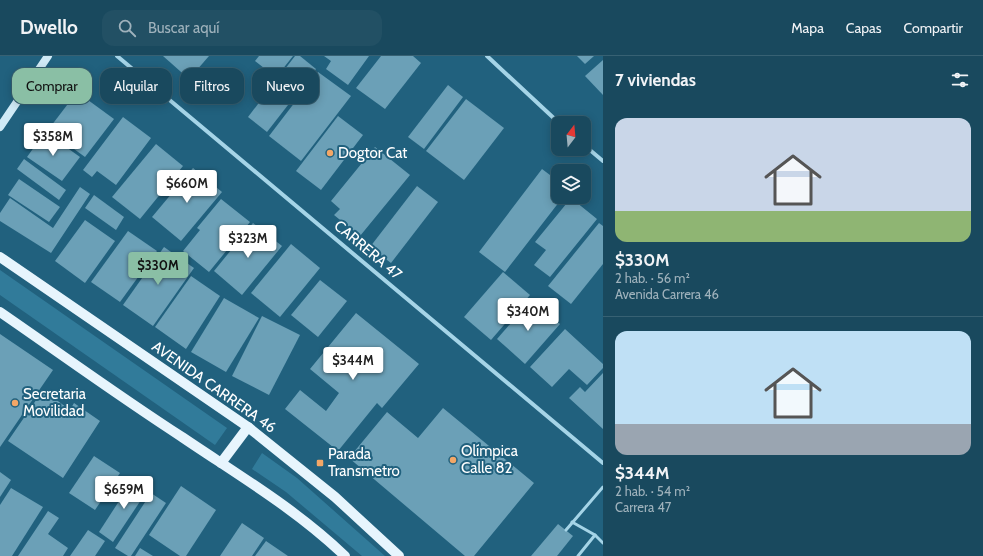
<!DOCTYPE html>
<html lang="es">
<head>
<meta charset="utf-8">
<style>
  body { margin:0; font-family:Cabin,sans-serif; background:#225064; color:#f1f3f6; height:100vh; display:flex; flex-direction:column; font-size:15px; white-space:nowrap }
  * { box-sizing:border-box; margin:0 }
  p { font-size:13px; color:#9fb2bc }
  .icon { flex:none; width:22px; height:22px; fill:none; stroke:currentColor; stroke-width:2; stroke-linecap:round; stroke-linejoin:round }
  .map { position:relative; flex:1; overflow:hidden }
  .panel { display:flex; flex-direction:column; background:#19495e; width:380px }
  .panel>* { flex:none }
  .banner { position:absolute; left:12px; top:12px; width:380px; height:36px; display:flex; gap:8px }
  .needle { width:26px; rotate:16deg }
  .fabs { position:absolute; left:551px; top:60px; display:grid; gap:8px }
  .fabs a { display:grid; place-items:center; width:40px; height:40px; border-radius:8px; background:#19495e; box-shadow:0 2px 10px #0003,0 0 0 1px #376173; font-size:20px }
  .price { position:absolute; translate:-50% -34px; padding:0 9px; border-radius:4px; background:#fff; color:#222; font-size:13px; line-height:26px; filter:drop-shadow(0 1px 2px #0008) }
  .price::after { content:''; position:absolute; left:50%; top:24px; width:12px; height:9px; margin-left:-6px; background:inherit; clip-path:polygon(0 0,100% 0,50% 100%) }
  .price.selected { background:#8abfa5; color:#111 }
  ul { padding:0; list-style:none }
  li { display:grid; align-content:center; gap:8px; height:212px; padding:0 12px }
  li+li { border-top:1px solid #376173 }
  li span { display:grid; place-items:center; height:124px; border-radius:12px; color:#555 }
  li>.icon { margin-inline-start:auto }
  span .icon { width:72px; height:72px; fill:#fffc; stroke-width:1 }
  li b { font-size:17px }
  h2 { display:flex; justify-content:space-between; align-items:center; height:48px; padding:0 12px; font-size:17px }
  .chip { padding:0 14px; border-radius:12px; background:#19495e; box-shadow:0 2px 10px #0003,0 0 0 1px #376173; font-size:14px; line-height:36px }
  .chip.selected { background:#8abfa5; color:#111 }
  header { display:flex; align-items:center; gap:24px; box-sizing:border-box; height:56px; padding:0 20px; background:#19495e; border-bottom:1px solid #376173 }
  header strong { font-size:19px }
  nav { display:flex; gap:22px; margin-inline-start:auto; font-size:14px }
  .search { width:280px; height:36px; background:#225064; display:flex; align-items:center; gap:10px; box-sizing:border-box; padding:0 14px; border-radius:12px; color:#9fb2bc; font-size:15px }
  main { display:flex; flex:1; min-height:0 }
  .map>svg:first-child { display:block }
</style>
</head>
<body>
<header>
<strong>Dwello</strong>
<div class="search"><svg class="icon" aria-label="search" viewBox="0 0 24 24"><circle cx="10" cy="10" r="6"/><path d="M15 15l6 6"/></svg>Buscar aquí</div>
<nav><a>Mapa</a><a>Capas</a><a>Compartir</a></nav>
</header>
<main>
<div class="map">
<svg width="603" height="500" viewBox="0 0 603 500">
  <rect width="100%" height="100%" fill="#21617e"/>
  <g fill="#317b9a">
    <polygon points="0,214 227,372 215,389 0,239"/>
    <polygon points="262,397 297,422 385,500 362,500 286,436 252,413"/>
  </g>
  <g fill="#6ba0b7">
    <polygon points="163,0 209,0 189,23"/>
    <polygon points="259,0 293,0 263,38 251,29 264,12 255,5"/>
    <polygon points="295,0 300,0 316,13 267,76 248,61"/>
    <polygon points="324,0 369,0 348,29 326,13 331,5"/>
    <polygon points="381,0 413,0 421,7 385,53 356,32"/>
    <polygon points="577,0 594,0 585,8"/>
    <polygon points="603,4 603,39 585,20"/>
    <polygon points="318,16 351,40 301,105 269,80"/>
    <polygon points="448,29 463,41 424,93 408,81"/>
    <polygon points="77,36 114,63 85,101 48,74"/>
    <polygon points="466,43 504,72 464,124 426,95"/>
    <polygon points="338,60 363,79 321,134 296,115"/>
    <polygon points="123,61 151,82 116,129 97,115 92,121 83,114"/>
    <polygon points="45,76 80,101 62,125 27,101"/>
    <polygon points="156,88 183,110 140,163 112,141"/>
    <polygon points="375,91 410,119 360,180 334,159 340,153 331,145"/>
    <polygon points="24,103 66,134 59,144 17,113"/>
    <polygon points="193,112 222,136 181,185 152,161"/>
    <polygon points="542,113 558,125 558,141 563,141 505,216 479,196"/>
    <polygon points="19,123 60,151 49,166 8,139"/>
    <polygon points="417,130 438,146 391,207 370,191"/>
    <polygon points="80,131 90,138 51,197 0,165 0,157 10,142 53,172"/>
    <polygon points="94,139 124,161 116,174 85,152"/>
    <polygon points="571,142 597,163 550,221 534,209 546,194 535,186"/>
    <polygon points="221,143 250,166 209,216 183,195 200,174 197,172"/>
    <polygon points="85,164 115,185 85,227 55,205"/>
    <polygon points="253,167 282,190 242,239 214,215"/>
    <polygon points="599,167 603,170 603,208 571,248 548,230"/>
    <polygon points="128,175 157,195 120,246 91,226"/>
    <polygon points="291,188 320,212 280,261 251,237"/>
    <polygon points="164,191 194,212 153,270 123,249"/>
    <polygon points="503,216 530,239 491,284 464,261"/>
    <polygon points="191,220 220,240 186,293 155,271"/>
    <polygon points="320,224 347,245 318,281 291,259"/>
    <polygon points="224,242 259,262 226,316 191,296"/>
    <polygon points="531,244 560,268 525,308 497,283"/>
    <polygon points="356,257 419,308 382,352 377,347 338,395 285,353 300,334 326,355 339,337 310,313"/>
    <polygon points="262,260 300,279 269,339 232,320"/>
    <polygon points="565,273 603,308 603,312 587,329 569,313 552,331 530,311"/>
    <polygon points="0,278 53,314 0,391"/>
    <polygon points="603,317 603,373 569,342 580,331 585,336"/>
    <polygon points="43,334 70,354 74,347 100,365 63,422 8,385"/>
    <polygon points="443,352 534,427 474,500 465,500 349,402 387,356 418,382"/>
    <polygon points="94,400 120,417 95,454 69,437"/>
    <polygon points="0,416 11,424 0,441"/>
    <polygon points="134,422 149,432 113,486 99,476"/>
    <polygon points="181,430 216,454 186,500 180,500 149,479"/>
    <polygon points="11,432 43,451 12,500 0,500 0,449"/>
    <polygon points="151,437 166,447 131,500 128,500 115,492"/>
    <polygon points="48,455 59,462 48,478 68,492 63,500 18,500"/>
    <polygon points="242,467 264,482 252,500 220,500"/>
    <polygon points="558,468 573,480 557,500 531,500"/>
    <polygon points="88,474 105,485 95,500 70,500"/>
    <polygon points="266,485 288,500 255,500"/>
    <polygon points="140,492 153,500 135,500"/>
  </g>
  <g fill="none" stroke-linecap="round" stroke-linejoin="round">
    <g stroke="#a5d4e7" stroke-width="3">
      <polyline points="572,466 595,479 603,487"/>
      <polyline points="566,474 603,431"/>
      <polyline points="578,500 595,479"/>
    </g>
    <g stroke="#a5d4e7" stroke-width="4">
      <polyline points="117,0 603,407"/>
      <polyline points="487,0 559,67"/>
      <polyline points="584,89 603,105"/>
    </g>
    <polyline stroke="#d0eaf6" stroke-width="8" points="0,71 48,0"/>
    <g stroke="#e7f5fd" stroke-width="10">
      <polyline points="0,201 248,371 335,441 399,500"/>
      <path d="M0,256C61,298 120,341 182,381C238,419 296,453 345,500"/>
      <polyline points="221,407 248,371"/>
    </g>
  </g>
  <g fill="#f3a767" stroke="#21617e" stroke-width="1.5">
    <circle cx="330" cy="97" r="4"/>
    <circle cx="15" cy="347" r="4"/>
    <circle cx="453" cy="404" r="4"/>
    <rect x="316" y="403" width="8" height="8" rx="2"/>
  </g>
  <g text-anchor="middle" stroke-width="4" stroke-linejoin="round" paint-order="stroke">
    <g font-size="15" fill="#fff" stroke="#21617e" text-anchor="start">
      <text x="338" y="102">Dogtor Cat</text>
      <text x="23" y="343">Secretaria<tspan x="23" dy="17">Movilidad</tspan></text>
      <text x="461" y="400">Olímpica<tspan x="461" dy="17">Calle 82</tspan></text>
      <text x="328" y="403">Parada<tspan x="328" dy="17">Transmetro</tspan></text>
    </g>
    <g font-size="15" fill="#fff" stroke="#21617e">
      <text transform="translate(368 194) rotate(40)" y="5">CARRERA 47</text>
      <text transform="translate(214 331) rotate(35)" y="5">AVENIDA CARRERA 46</text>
    </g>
  </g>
</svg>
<div class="fabs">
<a><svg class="needle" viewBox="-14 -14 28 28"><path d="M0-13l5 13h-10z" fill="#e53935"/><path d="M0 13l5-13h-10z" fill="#9fb2bc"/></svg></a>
<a><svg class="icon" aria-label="layers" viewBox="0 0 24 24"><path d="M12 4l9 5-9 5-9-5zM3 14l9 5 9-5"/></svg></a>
</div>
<b class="price" style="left:53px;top:101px">$358M</b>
<b class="price" style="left:187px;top:148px">$660M</b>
<b class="price" style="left:248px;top:203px">$323M</b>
<b class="price selected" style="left:158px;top:230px">$330M</b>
<b class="price" style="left:528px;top:276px">$340M</b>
<b class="price" style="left:353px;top:325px">$344M</b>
<b class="price" style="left:124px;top:454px">$659M</b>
<div class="banner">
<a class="chip selected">Comprar</a>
<a class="chip">Alquilar</a>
<a class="chip">Filtros</a>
<a class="chip">Nuevo</a>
</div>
</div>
<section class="panel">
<h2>7 viviendas<svg class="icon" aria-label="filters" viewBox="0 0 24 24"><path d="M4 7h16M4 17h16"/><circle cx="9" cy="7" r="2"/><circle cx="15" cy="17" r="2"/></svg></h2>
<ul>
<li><span style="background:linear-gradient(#c9d6e8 75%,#8fb573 0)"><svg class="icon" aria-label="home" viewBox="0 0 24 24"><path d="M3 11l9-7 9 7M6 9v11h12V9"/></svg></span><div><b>$330M</b><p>2 hab. · 56 m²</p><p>Avenida Carrera 46</p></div></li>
<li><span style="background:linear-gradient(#bfe0f5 75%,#9aa5b1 0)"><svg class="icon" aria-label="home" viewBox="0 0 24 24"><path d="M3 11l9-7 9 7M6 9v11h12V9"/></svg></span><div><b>$344M</b><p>2 hab. · 54 m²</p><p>Carrera 47</p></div></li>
</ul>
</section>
</main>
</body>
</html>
